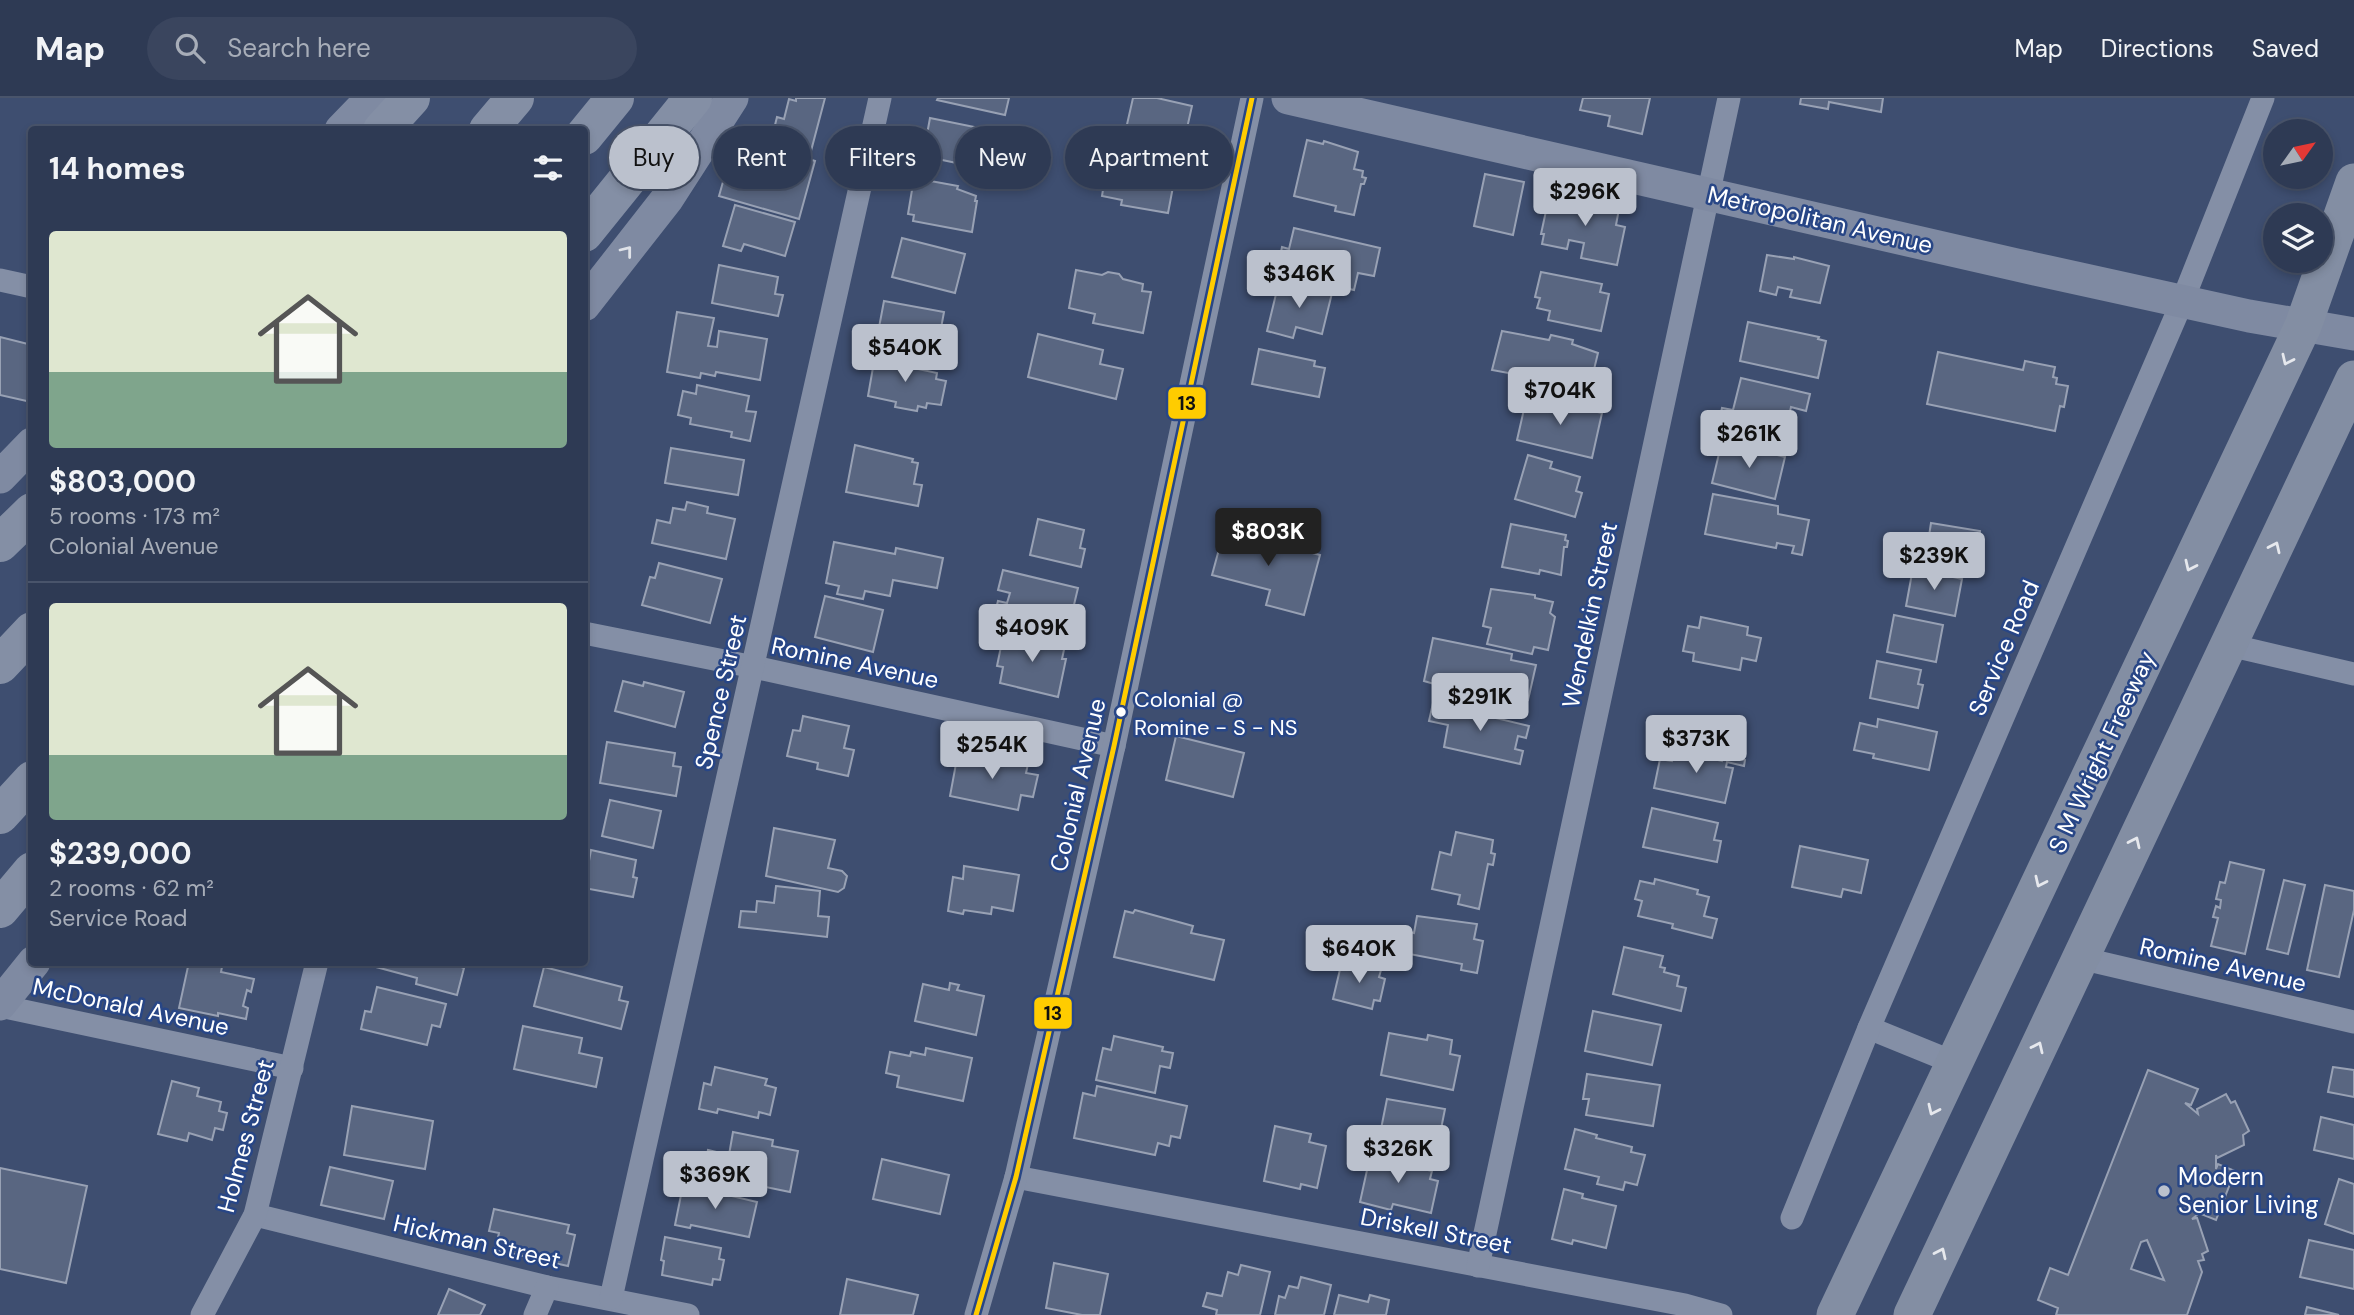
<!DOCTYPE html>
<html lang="en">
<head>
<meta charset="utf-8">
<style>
  body { margin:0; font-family:"DM Sans",sans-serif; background:#3a455e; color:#f1f3f6; height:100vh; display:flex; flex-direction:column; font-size:26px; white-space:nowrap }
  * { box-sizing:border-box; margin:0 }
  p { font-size:23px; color:#a7adb8 }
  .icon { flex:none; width:38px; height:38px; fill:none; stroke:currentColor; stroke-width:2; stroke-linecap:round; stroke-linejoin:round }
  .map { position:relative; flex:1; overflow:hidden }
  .details { position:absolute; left:28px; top:28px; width:560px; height:840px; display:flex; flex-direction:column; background:#2e3a54; border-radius:7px; box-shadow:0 4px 10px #0003,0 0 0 2px #49546b }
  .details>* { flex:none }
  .guide { position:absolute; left:609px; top:28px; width:665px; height:63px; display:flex; gap:14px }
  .needle { width:46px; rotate:57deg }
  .tools { position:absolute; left:2263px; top:21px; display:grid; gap:14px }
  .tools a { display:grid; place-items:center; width:70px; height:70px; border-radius:50%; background:#2e3a54; box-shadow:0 4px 10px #0003,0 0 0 2px #49546b; font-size:35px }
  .price { position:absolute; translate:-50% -60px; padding:0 16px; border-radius:7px; background:#bbc1cd; color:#111; font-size:23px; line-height:46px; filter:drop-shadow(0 2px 4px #0008) }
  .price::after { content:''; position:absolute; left:50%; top:42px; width:21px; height:16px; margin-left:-10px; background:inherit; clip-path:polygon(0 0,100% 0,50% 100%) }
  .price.selected { background:#222; color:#fff }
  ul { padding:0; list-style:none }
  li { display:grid; align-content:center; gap:14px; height:371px; padding:0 21px }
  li+li { border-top:2px solid #49546b }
  li span { display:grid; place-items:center; height:217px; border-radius:7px; color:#555 }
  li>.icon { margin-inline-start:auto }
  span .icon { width:126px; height:126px; fill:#fffc; stroke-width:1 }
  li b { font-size:30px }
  h2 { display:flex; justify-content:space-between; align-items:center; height:84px; padding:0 21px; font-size:30px }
  .chip { padding:0 24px; border-radius:32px; background:#2e3a54; box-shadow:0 4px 10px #0003,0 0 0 2px #49546b; font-size:24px; line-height:63px }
  .chip.selected { background:#bbc1cd; color:#111 }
  header { display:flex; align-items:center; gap:42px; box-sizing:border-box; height:98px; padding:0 35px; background:#2e3a54; border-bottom:2px solid #49546b }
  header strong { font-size:33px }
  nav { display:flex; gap:38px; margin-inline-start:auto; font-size:24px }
  .search { width:490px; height:63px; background:#3a455e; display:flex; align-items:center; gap:18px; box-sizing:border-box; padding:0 24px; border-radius:38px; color:#a7adb8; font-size:26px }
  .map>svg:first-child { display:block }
</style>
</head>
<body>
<header>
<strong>Map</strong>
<div class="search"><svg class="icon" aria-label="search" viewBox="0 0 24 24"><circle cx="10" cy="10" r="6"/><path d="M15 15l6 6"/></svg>Search here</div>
<nav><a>Map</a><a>Directions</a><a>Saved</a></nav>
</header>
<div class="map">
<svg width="2354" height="1217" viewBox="0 0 2354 1217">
  <rect width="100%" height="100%" fill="#3e4e70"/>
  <g fill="#596681" stroke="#98a1b4" stroke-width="2" fill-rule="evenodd">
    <polygon points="796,0 825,0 811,53 771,43 777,19 784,21 789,1 796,3"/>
    <polygon points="938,0 1009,0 1005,17 937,2"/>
    <polygon points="1133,0 1157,0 1192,8 1183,48 1157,42 1154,52 1123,44"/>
    <polygon points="1583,0 1650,0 1642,36 1608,28 1610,18 1580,12"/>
    <polygon points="1801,0 1883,0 1881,14 1829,4 1828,11 1800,6"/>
    <polygon points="930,20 999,34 990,72 923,58"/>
    <polygon points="736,38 815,63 799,121 719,98"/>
    <polygon points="1307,42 1323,46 1324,43 1358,54 1354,71 1363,73 1362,79 1366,80 1364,86 1361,86 1354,117 1335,113 1336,108 1294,98"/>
    <polygon points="1108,60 1157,64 1156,69 1176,73 1168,115 1121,107 1122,102 1102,98"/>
    <polygon points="1485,76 1524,84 1513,137 1474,128"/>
    <polygon points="914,80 958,88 957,91 976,98 975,103 977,103 972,134 913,123 914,117 908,116"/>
    <polygon points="1580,97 1600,101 1599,107 1619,111 1616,127 1625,129 1617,167 1581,160 1584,145 1569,142 1567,151 1542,146 1544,136 1541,136 1546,113 1552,114 1555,99 1578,104"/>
    <polygon points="735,107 795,124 785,158 744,146 741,153 723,148"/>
    <polygon points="1294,130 1380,150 1374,178 1358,175 1354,192 1340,189 1342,183 1297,173 1298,168 1279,163 1282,149 1289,151"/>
    <polygon points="902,140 965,156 955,195 892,179"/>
    <polygon points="1767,157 1794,161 1794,159 1829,168 1820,205 1790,199 1792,192 1778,189 1776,197 1760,193"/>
    <polygon points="719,167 778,179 775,196 783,197 778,218 712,205"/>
    <polygon points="1076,172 1102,177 1108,174 1119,176 1123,181 1143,186 1142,193 1151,194 1143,235 1093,225 1095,216 1069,210"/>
    <polygon points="1541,174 1602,186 1600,194 1609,196 1601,233 1548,222 1550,213 1537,210 1540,200 1535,199"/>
    <polygon points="1283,185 1332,195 1322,236 1296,229 1293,240 1267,233 1277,192 1281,193"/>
    <polygon points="884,203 944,214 937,252 877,240"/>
    <polygon points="677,214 714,220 708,248 717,249 719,233 767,241 760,282 716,274 715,278 701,275 700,280 667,274"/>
    <polygon points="1748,224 1819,239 1818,241 1826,243 1818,280 1740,263"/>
    <polygon points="1502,233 1549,242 1551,237 1573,242 1572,246 1598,255 1590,288 1564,285 1562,290 1540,285 1541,281 1492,272"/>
    <polygon points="1038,236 1103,252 1100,266 1123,271 1116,301 1028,279"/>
    <polygon points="0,239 32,247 31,304 0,297"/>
    <polygon points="1259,251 1315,263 1314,268 1325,270 1319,299 1252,286"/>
    <polygon points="1938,254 2023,272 2025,263 2055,269 2053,279 2057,280 2056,286 2068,288 2064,309 2060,308 2055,333 1927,306"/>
    <polygon points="875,258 919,265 918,271 937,275 936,281 946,283 941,307 927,305 926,310 918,308 917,313 895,309 896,304 868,298"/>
    <polygon points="1741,280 1810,296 1806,313 1791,309 1783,343 1718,328 1722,310 1733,312"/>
    <polygon points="697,287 749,298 746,313 756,314 750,343 731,339 732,334 690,326 691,320 678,317 683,293 696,296"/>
    <polygon points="1527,298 1602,315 1592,360 1517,342"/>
    <polygon points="1722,343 1785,359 1775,401 1712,385"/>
    <polygon points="855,347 913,361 912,364 918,365 914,386 922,387 918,408 846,394"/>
    <polygon points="671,350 744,362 738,397 665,385"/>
    <polygon points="1528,357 1552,364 1550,370 1580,379 1576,393 1582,395 1575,419 1515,401"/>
    <polygon points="1713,396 1778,408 1778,416 1809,422 1802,457 1792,455 1794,448 1777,445 1776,450 1705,436"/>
    <polygon points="687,404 708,409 707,415 735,421 726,461 652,445 657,422 670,425 673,410 685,412"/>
    <polygon points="1038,421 1084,432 1080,450 1085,451 1081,469 1030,457"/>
    <polygon points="1931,425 1980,433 1974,472 1925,464"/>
    <polygon points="1511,426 1566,437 1565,442 1568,443 1567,449 1564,449 1561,477 1540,472 1539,476 1502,469"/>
    <polygon points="1247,427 1265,432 1262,442 1320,457 1304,517 1266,507 1270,492 1212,477 1224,433 1244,438"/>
    <polygon points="834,444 895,456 896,450 943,460 937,490 893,482 890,498 865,493 863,501 837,496 839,488 826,485"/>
    <polygon points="659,465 722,481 710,525 642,507 650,479 655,480"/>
    <polygon points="1913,470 1962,481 1955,518 1906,508"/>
    <polygon points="1003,472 1078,490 1067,536 994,518 998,503 1007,505 1010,495 998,492"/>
    <polygon points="1491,491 1535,497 1535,500 1553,504 1550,515 1555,519 1548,552 1534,549 1532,556 1487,546 1491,530 1483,528"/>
    <polygon points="825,498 883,512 873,554 815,539"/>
    <polygon points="1894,517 1943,527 1936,564 1887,554"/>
    <polygon points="1701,519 1748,529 1747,537 1761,540 1756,563 1742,560 1740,572 1693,563 1694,555 1683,553 1688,528 1699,530"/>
    <polygon points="1004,534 1065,547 1062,561 1066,561 1058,599 1000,585 1003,569 997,568"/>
    <polygon points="1433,540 1512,556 1511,562 1536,567 1528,602 1501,596 1499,605 1424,583"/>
    <polygon points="1877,563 1921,572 1918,586 1923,587 1918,610 1870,600"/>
    <polygon points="623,583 643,588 644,584 684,594 675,629 615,613"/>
    <polygon points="1433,605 1529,628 1526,640 1518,638 1515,651 1523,653 1520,666 1444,649 1448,627 1429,623"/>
    <polygon points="803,618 849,628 844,650 854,652 848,678 817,671 818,665 787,658 793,632 800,633"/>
    <polygon points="1878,621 1937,634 1929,672 1873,660 1874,656 1854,652 1860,625 1877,629"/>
    <polygon points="1176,638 1244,655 1233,699 1166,682"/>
    <polygon points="607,644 675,655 673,668 681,669 676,698 600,685"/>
    <polygon points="1675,649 1697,653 1697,657 1722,663 1723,657 1745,662 1744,668 1727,664 1726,669 1733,670 1725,705 1654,690 1660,661 1672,663"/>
    <polygon points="968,654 1028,666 1026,675 1038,677 1033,699 1021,697 1018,712 950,698 958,655 968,657"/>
    <polygon points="610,702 661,713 653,750 602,738"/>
    <polygon points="1652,710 1718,725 1714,742 1721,743 1717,764 1643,749"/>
    <polygon points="774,730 835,742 828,770 842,773 847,778 844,790 838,794 766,778"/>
    <polygon points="1456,734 1493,742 1491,755 1495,756 1493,767 1488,766 1479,811 1458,806 1460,797 1432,791 1440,754 1451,757"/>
    <polygon points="1800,748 1868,762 1861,795 1843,791 1841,799 1792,789"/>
    <polygon points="591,752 636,762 633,779 637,780 633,799 584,790"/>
    <polygon points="2230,764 2264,772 2245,856 2211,848 2218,820 2213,819 2216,808 2220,810 2221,802 2216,801 2220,784 2225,785"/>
    <polygon points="964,768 1019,777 1013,813 992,809 991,816 964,812 963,816 948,813 953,779 963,781"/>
    <polygon points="1655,781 1698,792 1697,796 1709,799 1704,818 1717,821 1712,840 1672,830 1673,826 1638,818 1642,803 1635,801 1640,783 1654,786"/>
    <polygon points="2284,782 2305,787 2288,856 2267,851"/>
    <polygon points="2325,787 2354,793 2354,812 2339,879 2307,872"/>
    <polygon points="776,788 820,793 818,818 829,819 827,839 739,829 741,813 756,814 757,803 774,805"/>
    <polygon points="1135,812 1193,828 1191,835 1224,842 1214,882 1114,859 1125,813 1133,815"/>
    <polygon points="1417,818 1477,826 1474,841 1483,843 1477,875 1461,872 1462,866 1404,855 1408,834 1414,835"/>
    <polygon points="1624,849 1663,858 1660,869 1665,870 1664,874 1679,878 1677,888 1686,890 1681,913 1613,896"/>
    <polygon points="1342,863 1381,872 1379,879 1385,881 1380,903 1374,902 1372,911 1333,901"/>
    <polygon points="189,864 204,864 222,869 221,874 254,881 251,894 247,892 243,908 248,910 246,921 218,915 218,918 179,910"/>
    <polygon points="378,864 448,864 464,870 457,897 416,886 417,880 376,869"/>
    <polygon points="544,869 622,889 619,902 628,904 621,931 534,908"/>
    <polygon points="950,885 959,887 957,892 984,898 976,937 915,923 923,886 949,892"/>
    <polygon points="377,889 446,906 440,929 432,927 427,947 361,931 365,913 371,914"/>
    <polygon points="1593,913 1661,927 1652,967 1585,953"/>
    <polygon points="523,928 582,940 579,955 602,960 596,989 514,971"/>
    <polygon points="1389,935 1427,942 1428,937 1452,942 1450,956 1460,958 1453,992 1381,977"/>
    <polygon points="1114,938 1163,949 1162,953 1173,955 1170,970 1160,968 1155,995 1096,982 1103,950 1111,952"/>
    <polygon points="926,950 972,960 963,1003 897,989 899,978 886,975 890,954 910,958 911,954 925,957"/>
    <polygon points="715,969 767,981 765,987 776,990 770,1017 759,1014 758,1020 718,1011 717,1015 699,1011 704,985 711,987"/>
    <polygon points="2333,969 2354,972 2354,999 2328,994"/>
    <path d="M2148,972L2198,991L2191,1007L2185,1005L2198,1016L2197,1011L2226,996L2231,1005L2235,1003L2249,1033L2243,1037L2244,1047L2217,1060L2216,1057V1071L2218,1066L2235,1073L2216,1122L2201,1116L2202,1113L2192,1121L2197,1120L2208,1153L2202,1156L2204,1162L2198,1163L2202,1174L2187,1217H2056L2058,1210L2038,1202L2050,1170L2068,1177ZM2147,1142L2164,1182L2131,1171L2141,1144Z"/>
    <polygon points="1587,976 1660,987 1653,1028 1586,1017 1589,1001 1583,1001"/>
    <polygon points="172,983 199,990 197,998 221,1004 219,1013 227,1015 223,1032 215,1030 212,1042 189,1035 187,1043 158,1036"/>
    <polygon points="1097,988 1187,1008 1180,1040 1171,1038 1169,1048 1158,1045 1155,1057 1074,1040 1083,995 1095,998"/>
    <polygon points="1387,1001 1445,1011 1437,1051 1400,1044 1401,1040 1380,1036"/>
    <polygon points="352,1008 433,1023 425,1071 344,1057"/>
    <polygon points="2321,1019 2354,1027 2354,1061 2314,1052"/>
    <polygon points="1275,1028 1311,1036 1309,1044 1326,1048 1317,1090 1301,1086 1300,1091 1264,1083"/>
    <polygon points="1575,1031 1597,1037 1596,1040 1632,1049 1631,1054 1645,1057 1637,1087 1625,1084 1623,1092 1597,1086 1599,1079 1565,1071"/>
    <polygon points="733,1034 773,1042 772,1048 798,1053 790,1094 703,1076 708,1052 729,1057"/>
    <polygon points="1371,1054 1404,1061 1403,1066 1432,1073 1430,1081 1438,1083 1431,1115 1393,1106 1391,1112 1360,1104"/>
    <polygon points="882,1061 949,1077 940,1116 873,1101"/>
    <polygon points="330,1069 393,1083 384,1121 321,1107"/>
    <polygon points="0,1070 87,1088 66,1185 0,1171"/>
    <polygon points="2339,1081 2354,1086 2354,1136 2325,1126"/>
    <polygon points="683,1087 723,1093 723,1096 757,1104 749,1139 691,1127 690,1130 675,1127"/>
    <polygon points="1564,1091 1583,1096 1582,1100 1616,1108 1606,1150 1573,1142 1572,1146 1552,1141"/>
    <polygon points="494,1111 569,1127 567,1135 575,1137 568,1168 495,1152 499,1135 489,1133"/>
    <polygon points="665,1139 721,1150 719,1161 724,1162 720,1182 713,1181 712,1187 662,1177 664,1163 661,1162"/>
    <polygon points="2309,1142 2354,1152 2354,1191 2300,1179"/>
    <polygon points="1054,1165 1108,1176 1100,1217 1082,1217 1046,1210"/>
    <polygon points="1241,1167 1270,1174 1260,1217 1216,1217 1217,1212 1203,1208 1207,1195 1222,1198 1228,1174 1238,1177"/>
    <polygon points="1301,1179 1331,1187 1324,1217 1275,1217 1279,1198 1285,1200 1289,1188 1298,1190"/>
    <polygon points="847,1181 918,1197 913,1217 840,1217"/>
    <polygon points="449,1191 485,1207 480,1217 438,1217"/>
    <polygon points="1339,1197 1368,1204 1370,1197 1389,1202 1386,1217 1334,1217"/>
    <polygon points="2307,1209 2339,1217 2305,1217"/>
  </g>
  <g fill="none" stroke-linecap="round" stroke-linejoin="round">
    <g stroke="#848fa6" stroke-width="23">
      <polyline points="0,182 32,189"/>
      <polyline points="584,535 754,569 1114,648"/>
      <polyline points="2229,547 2354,576"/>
      <polyline points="2080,860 2354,924"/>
      <polyline points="0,908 292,970"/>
      <polyline points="1869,930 1955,965"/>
      <polyline points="1016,1079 1685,1207 1721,1217"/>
      <polyline points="255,1117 547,1189 688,1217"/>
      <polyline points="1792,1120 1869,930 2182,204 2263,0"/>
      <polyline points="1478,1168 1729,0"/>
      <polyline points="611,1200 880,0"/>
      <polyline points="202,1217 255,1117 317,864"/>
      <polyline points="535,1217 547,1189"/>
      <polyline points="976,1217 1016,1079 1114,648 1252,0"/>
    </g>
    <g stroke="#7f8aa2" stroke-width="33">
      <polyline points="1288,0 2017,167 2249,218 2354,236"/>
      <polyline points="341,32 372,0"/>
      <polyline points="584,207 667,101 732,0"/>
      <polyline points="0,379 32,346"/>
      <polyline points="0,906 34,864"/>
    </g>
    <g stroke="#838ea3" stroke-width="37">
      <polyline points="1835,1217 2303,228 2354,84"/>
      <polyline points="1912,1217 2354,281"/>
    </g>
    <g stroke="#848fa5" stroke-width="38">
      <polyline points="382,32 411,0"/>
      <polyline points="488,32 515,0"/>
      <polyline points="584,38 615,0"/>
      <polyline points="584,135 693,0"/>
      <polyline points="0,445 32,414"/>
      <polyline points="0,567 32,533"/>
      <polyline points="0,717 32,682"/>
      <polyline points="0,811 32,773"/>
    </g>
    <defs>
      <polyline id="bus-1" points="976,1217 1016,1079 1114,648 1252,0"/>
    </defs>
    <use href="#bus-1" stroke="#284686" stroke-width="10"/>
    <use href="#bus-1" stroke="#fc0" stroke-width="5"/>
  </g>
  <defs><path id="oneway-chevron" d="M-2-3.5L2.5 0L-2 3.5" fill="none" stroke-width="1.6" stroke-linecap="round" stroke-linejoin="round" transform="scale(1.75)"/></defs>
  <use stroke="#dfe2e8" href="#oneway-chevron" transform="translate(627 153) rotate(-52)"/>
  <g stroke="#e6e8ed">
    <use href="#oneway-chevron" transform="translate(2287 262) rotate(115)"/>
    <use href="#oneway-chevron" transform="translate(2275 449) rotate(-65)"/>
    <use href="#oneway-chevron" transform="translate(2190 468) rotate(115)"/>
    <use href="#oneway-chevron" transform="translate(2135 744) rotate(-65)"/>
    <use href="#oneway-chevron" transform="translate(2040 784) rotate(115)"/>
    <use href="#oneway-chevron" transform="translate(2038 949) rotate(-65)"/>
    <use href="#oneway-chevron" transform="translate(1933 1012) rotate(115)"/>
    <use href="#oneway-chevron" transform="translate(1941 1155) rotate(-65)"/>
  </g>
  <circle fill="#fff" stroke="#284686" stroke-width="2.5" cx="1121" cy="614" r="6"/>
  <circle fill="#bbc1cd" stroke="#284686" stroke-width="2.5" cx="2164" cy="1093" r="7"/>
  <g text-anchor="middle" stroke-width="5" stroke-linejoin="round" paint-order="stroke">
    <g font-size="22" fill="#fff" stroke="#284686" text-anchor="start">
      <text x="1134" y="609">Colonial @<tspan x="1134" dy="28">Romine - S - NS</tspan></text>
    </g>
    <g font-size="24" fill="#fff" stroke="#284686">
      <text transform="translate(1820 122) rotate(13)" y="8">Metropolitan Avenue</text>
      <text transform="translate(1590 517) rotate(-78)" y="8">Wendelkin Street</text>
      <text transform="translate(2004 550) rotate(-67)" y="8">Service Road</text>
      <text transform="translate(855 565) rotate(12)" y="8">Romine Avenue</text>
      <text transform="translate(721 594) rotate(-77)" y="8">Spence Street</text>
      <text transform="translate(2102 654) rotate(-65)" y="8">S M Wright Freeway</text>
      <text transform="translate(1078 687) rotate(-77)" y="8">Colonial Avenue</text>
      <text transform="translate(2223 867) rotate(13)" y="8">Romine Avenue</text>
      <text transform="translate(131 909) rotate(12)" y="8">McDonald Avenue</text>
      <text transform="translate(246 1038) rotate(-75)" y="8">Holmes Street</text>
      <text transform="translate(1436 1133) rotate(11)" y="8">Driskell Street</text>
      <text transform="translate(477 1144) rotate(13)" y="8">Hickman Street</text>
    </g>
    <g font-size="24" fill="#fff" stroke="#284686" text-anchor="start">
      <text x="2178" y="1087">Modern<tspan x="2178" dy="28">Senior Living</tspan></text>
    </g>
  </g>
  <g stroke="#284686" stroke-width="2.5">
    <rect x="1167" y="288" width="40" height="34" rx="7" fill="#fc0"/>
    <rect x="1033" y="898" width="40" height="34" rx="7" fill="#fc0"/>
  </g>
  <g font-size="19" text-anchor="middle" font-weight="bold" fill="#111">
    <text x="1187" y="312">13</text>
    <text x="1053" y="922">13</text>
  </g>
</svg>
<div class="tools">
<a><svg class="needle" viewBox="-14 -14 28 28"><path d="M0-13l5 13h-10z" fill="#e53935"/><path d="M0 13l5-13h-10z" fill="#a7adb8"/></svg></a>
<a><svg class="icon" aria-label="layers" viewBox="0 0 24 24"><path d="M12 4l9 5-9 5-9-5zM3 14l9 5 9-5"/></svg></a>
</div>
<b class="price" style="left:1585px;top:130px">$296K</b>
<b class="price" style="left:1299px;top:212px">$346K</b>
<b class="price" style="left:905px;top:286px">$540K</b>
<b class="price" style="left:1560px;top:329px">$704K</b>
<b class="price" style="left:1749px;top:372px">$261K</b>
<b class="price selected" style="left:1268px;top:470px">$803K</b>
<b class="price" style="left:1934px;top:494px">$239K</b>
<b class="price" style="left:1032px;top:566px">$409K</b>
<b class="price" style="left:1480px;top:635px">$291K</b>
<b class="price" style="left:1696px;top:677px">$373K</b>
<b class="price" style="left:992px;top:683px">$254K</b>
<b class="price" style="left:1359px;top:887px">$640K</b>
<b class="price" style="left:1398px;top:1087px">$326K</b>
<b class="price" style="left:715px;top:1113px">$369K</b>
<div class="guide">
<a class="chip selected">Buy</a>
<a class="chip">Rent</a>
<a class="chip">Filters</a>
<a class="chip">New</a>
<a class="chip">Apartment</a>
</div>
<section class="details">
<h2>14 homes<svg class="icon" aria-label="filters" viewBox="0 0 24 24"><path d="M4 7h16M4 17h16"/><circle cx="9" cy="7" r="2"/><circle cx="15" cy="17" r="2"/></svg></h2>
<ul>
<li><span style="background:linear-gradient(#dfe7d0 65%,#7fa58c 0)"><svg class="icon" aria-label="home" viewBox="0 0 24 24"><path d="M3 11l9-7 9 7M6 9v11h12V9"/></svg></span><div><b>$803,000</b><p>5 rooms · 173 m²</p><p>Colonial Avenue</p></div></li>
<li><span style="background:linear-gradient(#dfe7d0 70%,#7fa58c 0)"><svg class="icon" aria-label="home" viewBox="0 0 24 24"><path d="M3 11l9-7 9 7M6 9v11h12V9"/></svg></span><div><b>$239,000</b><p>2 rooms · 62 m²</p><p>Service Road</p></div></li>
</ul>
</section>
</div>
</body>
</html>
